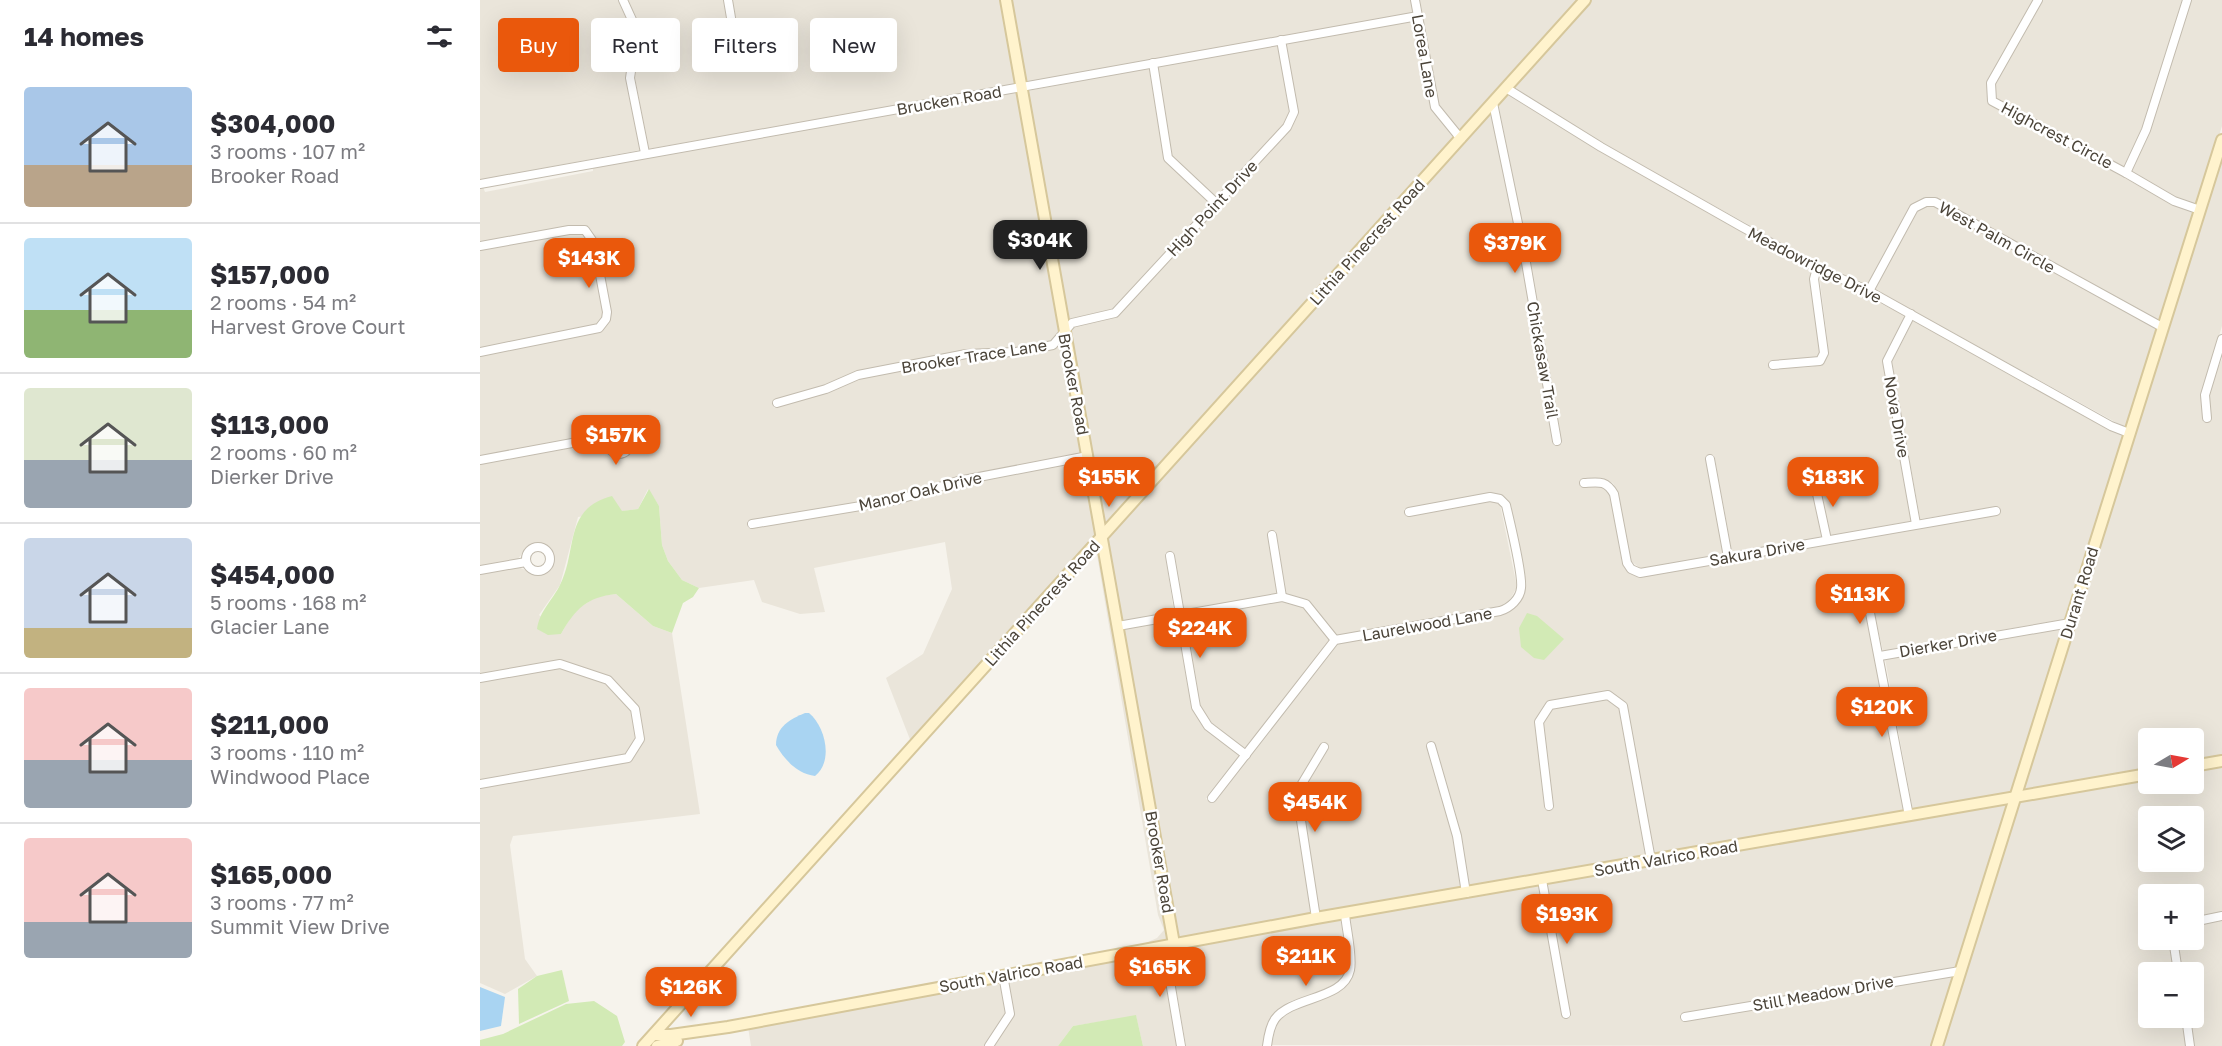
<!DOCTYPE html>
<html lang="en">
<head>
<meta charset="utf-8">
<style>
  body { margin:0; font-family:"Golos Text",sans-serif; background:#f7f7f7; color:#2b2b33; height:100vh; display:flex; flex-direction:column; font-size:22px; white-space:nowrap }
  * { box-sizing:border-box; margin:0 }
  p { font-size:20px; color:#7c7c81 }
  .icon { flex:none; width:33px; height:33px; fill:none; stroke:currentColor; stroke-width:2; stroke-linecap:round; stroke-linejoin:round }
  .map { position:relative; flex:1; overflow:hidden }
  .side { display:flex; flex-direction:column; background:#fff; width:480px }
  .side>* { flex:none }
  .banner { position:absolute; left:18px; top:18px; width:570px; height:54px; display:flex; gap:12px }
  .needle { width:39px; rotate:80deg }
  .tools { position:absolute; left:1658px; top:728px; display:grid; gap:12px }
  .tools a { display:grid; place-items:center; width:66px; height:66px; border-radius:6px; background:#fff; box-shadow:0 6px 24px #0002; font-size:30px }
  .price { position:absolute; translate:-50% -51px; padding:0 14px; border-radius:12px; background:#ea580c; color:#fff; font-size:20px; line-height:39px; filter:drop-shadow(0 2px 3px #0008) }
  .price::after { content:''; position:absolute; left:50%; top:36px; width:18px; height:14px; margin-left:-9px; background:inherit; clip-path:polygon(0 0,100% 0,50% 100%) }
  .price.on { background:#222; color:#fff }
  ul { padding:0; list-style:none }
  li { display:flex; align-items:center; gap:18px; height:150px; padding:0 24px }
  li+li { border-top:2px solid #e1e1e2 }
  li span { display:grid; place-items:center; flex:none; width:168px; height:120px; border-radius:6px; color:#555 }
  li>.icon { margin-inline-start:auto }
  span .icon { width:72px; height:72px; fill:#fffc; stroke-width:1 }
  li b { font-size:26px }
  h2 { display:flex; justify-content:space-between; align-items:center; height:72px; padding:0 24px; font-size:26px }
  .tag { padding:0 21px; border-radius:6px; background:#fff; box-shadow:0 6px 24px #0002; font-size:21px; line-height:54px }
  .tag.on { background:#ea580c; color:#fff }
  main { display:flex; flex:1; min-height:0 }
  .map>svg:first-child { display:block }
</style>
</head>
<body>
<main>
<section class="side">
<h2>14 homes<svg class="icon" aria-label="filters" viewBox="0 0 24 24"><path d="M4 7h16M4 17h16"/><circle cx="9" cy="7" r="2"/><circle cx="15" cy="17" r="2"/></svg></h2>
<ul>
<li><span style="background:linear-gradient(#a9c7e8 65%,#b9a48a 0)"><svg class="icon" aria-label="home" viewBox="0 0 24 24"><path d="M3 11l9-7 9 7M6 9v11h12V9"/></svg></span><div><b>$304,000</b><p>3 rooms · 107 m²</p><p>Brooker Road</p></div></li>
<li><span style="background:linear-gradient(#bfe0f5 60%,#8fb573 0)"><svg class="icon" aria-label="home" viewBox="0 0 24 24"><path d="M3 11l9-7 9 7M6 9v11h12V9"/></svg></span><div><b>$157,000</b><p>2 rooms · 54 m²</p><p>Harvest Grove Court</p></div></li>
<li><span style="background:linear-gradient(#dfe7d0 60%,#9aa5b1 0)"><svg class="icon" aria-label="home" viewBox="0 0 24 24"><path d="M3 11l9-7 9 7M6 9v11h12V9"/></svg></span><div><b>$113,000</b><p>2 rooms · 60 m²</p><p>Dierker Drive</p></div></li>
<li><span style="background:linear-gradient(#c9d6e8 75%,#c2b280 0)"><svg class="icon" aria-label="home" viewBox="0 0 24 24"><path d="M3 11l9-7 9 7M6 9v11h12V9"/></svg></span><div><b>$454,000</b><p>5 rooms · 168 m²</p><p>Glacier Lane</p></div></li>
<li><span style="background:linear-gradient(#f6c9c9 60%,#9aa5b1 0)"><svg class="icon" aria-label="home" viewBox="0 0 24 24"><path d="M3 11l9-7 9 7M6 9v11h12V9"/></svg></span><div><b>$211,000</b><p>3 rooms · 110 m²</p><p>Windwood Place</p></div></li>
<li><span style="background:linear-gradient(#f6c9c9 70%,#9aa5b1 0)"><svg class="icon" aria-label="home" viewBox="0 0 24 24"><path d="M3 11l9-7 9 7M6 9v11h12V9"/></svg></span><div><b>$165,000</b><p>3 rooms · 77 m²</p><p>Summit View Drive</p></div></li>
</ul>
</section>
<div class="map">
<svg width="1742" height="1046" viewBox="0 0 1742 1046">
  <rect width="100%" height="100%" fill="#f6f3ec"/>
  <g fill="#eae5da" fill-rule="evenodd">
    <polygon points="0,0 138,0 149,23 152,38 146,79 160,150 0,180"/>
    <polygon points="147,0 244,0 256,69 264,67 252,0 522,0 537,85 168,149 155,78 161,37 157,20"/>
    <polygon points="531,0 931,0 934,13 545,83"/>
    <polygon points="940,0 1100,0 981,133 959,106"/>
    <polygon points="1111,0 1553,0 1507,81 1508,101 1691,204 1715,212 1680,322 1461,200 1451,198 1439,200 1431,207 1387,286 1339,264 1123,144 1032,88"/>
    <polygon points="1562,0 1702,0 1662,129 1644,167 1516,98 1515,84"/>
    <polygon points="1711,0 1742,0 1742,126 1717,205 1696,198 1651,171 1670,131"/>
    <polygon points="935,20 951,108 975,139 625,528 590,333 595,326 635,316 811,128 818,111 806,43"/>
    <polygon points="798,45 809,112 804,125 735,197 692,156 677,66"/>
    <polygon points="669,68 684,158 730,203 632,309 591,319 587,323 547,91"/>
    <polygon points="538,92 581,332 571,342 536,349 485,351 292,401 294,408 347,393 380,378 486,358 537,356 574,349 582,342 603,453 477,477 416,497 267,521 268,528 417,504 479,485 604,460 618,536 431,742 406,678 443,654 472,589 465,542 334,568 345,612 320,614 282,602 274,580 219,588 202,580 188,561 182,545 179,506 168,489 158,509 98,517 80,585 59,615 81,634 94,611 118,596 136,594 173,626 192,633 220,814 33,836 30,845 45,959 57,976 25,994 0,983 0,788 148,761 164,739 158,706 129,677 80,660 0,674 0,574 38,567 57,575 69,570 73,560 67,547 57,544 46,549 37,560 0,567 0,464 118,443 127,453 140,457 151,452 154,443 148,431 140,428 118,435 0,456 0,187 3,187 5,192 113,171 113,167"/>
    <polygon points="1027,94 1118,150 1332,269 1330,280 1340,352 1337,358 1331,359 1289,361 1289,369 1332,367 1344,362 1348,353 1347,338 1339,273 1426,316 1403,362 1431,521 1350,536 1337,476 1330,478 1342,537 1252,553 1234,455 1226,456 1243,554 1161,569 1151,561 1138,493 1133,483 1122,478 1100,480 1100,487 1121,485 1130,495 1142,563 1148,572 1158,576 1520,514 1519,507 1440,519 1412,362 1433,320 1644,435 1586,619 1403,651 1394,613 1387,598 1369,585 1359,584 1357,591 1364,592 1380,602 1386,615 1424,813 1174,856 1147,705 1128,691 1069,701 1055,721 1065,810 1073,809 1063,723 1073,708 1127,699 1139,708 1166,857 989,888 981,835 953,741 946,744 973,837 981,890 698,940 642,629 696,620 712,709 726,729 760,756 726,799 732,803 857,644 1028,613 1037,605 1045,587 1031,505 1027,499 1016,494 924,509 926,516 1010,501 1020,504 1037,587 1027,605 857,636 830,602 806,594 796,531 788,533 798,594 703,611 693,552 685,553 694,612 641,622 626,538 1011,111 1041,258 1074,445 1082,444 1049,257 1018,103"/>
    <polygon points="1742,153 1742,326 1721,395 1723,422 1731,421 1729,395 1732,380 1742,359 1742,758 1713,763 1713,738 1668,738 1668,771 1540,793"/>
    <polygon points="1446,206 1456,207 1677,329 1646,428 1394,289 1438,210"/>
    <polygon points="619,546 690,942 328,1008 404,991 659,946 677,938 684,930 678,915 616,549"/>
    <polygon points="802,601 823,607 850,641 765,749 732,723 720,705 704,618"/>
    <polygon points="1584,627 1531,794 1433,811 1405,659"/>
    <polygon points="80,667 125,684 151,711 156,739 145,754 0,780 0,682"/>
    <path d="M1742,765V912L1713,918V894H1668V939H1688L1694,972H1668V1017H1701L1706,1046H1461L1538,801L1668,778V783H1713V770ZM1668,816H1713V861H1668Z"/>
    <polygon points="1529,802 1477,967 1200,1014 1202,1021 1475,975 1452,1046 791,1045 798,1022 813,1008 847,998 865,985 874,972 869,917 1059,884 1083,1018 1091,1017 1067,883"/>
    <polygon points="861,918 866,969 859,981 843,991 808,1002 790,1019 783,1046 706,1046 689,949"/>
    <polygon points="1742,920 1742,1046 1715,1046 1710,1017 1713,1017 1713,972 1702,972 1697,939 1713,939 1713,926"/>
    <polygon points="681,951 697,1046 663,1046 656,1016 593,1026 578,1046 514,1046 534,1014 528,978"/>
    <polygon points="520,980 526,1014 505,1046 271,1046 268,1027"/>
  </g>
  <g fill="#d2eab5">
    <path d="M169,489L179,506L182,545L188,561L202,580L219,588L213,597L203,603L192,633L173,626L136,594C107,597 95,609 81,634L68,635L57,629C60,610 72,601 80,585C98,549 83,509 132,496L142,511L158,509Z"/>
    <polygon points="1047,613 1057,616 1084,639 1064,660 1054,658 1041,647 1039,628"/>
    <polygon points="82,970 89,1001 39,1024 38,989 57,976"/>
    <polygon points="114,1001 137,1016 145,1042 142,1046 0,1046 0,1040 23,1034 86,1004"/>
    <polygon points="656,1015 663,1046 578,1046 593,1026"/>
  </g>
  <g fill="#a9d4f2">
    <path d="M325,713H329C345,726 354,761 335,776C317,774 304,759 296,745C296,727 310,719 325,713Z"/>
    <polygon points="0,987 25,997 21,1026 0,1031"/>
  </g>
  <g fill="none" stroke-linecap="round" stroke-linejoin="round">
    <defs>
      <g id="street">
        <polyline points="143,0 153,22 156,38 150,78 165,153"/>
        <polyline points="248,0 259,65"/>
        <polyline points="935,0 955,107 981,139"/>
        <polyline points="1558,0 1511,83 1512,101 1646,173 1666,130 1707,0"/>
        <polyline points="673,63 688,158 736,203"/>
        <polyline points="1026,88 1121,147 1262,227 1337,268 1389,291 1631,426 1649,433"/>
        <polyline points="1013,103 1045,257 1077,441"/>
        <polyline points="1646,173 1694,201 1720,210"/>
        <polyline points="0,184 938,16"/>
        <polyline points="0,246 89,230 105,230 114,243 127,312 126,319 119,328 0,352"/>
        <polyline points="1389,291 1434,208 1446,202 1455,202 1682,327"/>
        <polyline points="1431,314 1407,361 1436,524"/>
        <polyline points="1293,365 1340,361 1344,353 1334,279 1337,268"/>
        <polyline points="297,403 346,389 378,375 486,354 536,352 573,345 592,323 635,313 807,127 814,112 801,40"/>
        <polyline points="1727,418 1725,395 1742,339"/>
        <circle cx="139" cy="443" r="11"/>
        <polyline points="1230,459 1248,557"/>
        <polyline points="0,460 119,438 129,439"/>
        <polyline points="1334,480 1347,540"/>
        <path d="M1104,483C1119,482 1126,480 1134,494L1147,563L1151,569L1160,573L1516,511"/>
        <polyline points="272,524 417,500 478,481 608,456"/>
        <polyline points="792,535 802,597"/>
        <circle cx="58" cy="559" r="12"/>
        <polyline points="690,556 716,707 728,726 766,755"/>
        <polyline points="0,570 46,562"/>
        <polyline points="1362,588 1383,600 1390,613 1429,816"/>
        <polyline points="638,626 802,597 826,604 855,640"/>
        <polyline points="1400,656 1590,623"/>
        <polyline points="0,678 80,664 128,680 155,709 160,739 148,758 0,784"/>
        <polyline points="951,746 977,836 986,893"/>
        <path d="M732,798L855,640L1020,611C1030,608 1040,599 1041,588C1043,574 1030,523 1026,505L1020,499L1010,497L929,512"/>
        <polyline points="1069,806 1059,722 1070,705 1128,695 1143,706 1171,860"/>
        <polyline points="1062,880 1086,1014"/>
        <polyline points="836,918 818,801 820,787 844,747"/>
        <polyline points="1713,922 1742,916"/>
        <polyline points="1693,939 1698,972"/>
        <polyline points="684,946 701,1046"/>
        <polyline points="1205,1017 1480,971"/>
        <polyline points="1706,1017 1710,1046"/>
        <polyline points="509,1046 530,1014 523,975"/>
        <path d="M787,1046C788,1038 790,1026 795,1019C812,996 864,1000 870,970C873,956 866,928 865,914"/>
      </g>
      <g id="secondary">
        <polyline points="526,0 694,944"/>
        <polyline points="1713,766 1742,761"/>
        <polyline points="174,1035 191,1035 248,1027 836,918 1668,774"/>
        <polyline points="163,1046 1105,0"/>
        <polyline points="177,1046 197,1041"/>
        <polyline points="1457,1046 1742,140"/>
      </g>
    </defs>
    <use href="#street" stroke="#c2bbae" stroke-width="10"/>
    <use href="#secondary" stroke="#d6c79b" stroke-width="14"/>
    <use href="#street" stroke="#fff" stroke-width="8"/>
    <use href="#secondary" stroke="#fff3cd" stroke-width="10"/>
  </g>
  <g text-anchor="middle" stroke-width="5" stroke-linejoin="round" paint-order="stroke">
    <g font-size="16" fill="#4b4439" stroke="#fff">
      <text transform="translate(945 56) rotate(80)" y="6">Lorea Lane</text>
      <text transform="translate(469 100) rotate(-10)" y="6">Brucken Road</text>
      <text transform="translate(1577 135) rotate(28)" y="6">Highcrest Circle</text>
      <text transform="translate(732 208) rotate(-47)" y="6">High Point Drive</text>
      <text transform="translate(1517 237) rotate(29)" y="6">West Palm Circle</text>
      <text transform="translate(887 242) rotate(-48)" y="6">Lithia Pinecrest Road</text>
      <text transform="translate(1335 265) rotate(27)" y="6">Meadowridge Drive</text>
      <text transform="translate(494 356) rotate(-9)" y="6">Brooker Trace Lane</text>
      <text transform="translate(1063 360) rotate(80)" y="6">Chickasaw Trail</text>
      <text transform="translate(594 384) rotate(79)" y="6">Brooker Road</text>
      <text transform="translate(1417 417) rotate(80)" y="6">Nova Drive</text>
      <text transform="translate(440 491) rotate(-13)" y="6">Manor Oak Drive</text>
      <text transform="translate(1277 552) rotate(-10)" y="6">Sakura Drive</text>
      <text transform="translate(1599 593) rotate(-73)" y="6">Durant Road</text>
      <text transform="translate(562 603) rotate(-48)" y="6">Lithia Pinecrest Road</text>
      <text transform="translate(947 624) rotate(-10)" y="6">Laurelwood Lane</text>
      <text transform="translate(1468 643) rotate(-10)" y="6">Dierker Drive</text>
      <text transform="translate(1186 858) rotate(-10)" y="6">South Valrico Road</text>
      <text transform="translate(680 862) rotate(80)" y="6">Brooker Road</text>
      <text transform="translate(531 974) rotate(-10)" y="6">South Valrico Road</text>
      <text transform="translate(1343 993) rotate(-10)" y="6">Still Meadow Drive</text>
    </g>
  </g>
</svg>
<div class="tools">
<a><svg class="needle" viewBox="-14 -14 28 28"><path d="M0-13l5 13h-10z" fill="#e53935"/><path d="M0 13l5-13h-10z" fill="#7c7c81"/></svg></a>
<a><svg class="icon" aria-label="layers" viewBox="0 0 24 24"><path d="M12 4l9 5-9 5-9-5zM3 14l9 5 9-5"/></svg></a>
<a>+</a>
<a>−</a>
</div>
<b class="price on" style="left:560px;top:271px">$304K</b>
<b class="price" style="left:1035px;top:274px">$379K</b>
<b class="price" style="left:109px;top:289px">$143K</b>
<b class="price" style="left:136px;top:466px">$157K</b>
<b class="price" style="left:629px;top:508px">$155K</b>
<b class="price" style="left:1353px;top:508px">$183K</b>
<b class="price" style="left:1380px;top:625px">$113K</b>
<b class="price" style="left:720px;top:659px">$224K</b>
<b class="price" style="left:1402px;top:738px">$120K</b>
<b class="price" style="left:835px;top:833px">$454K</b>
<b class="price" style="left:1087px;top:945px">$193K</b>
<b class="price" style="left:826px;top:987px">$211K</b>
<b class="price" style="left:680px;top:998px">$165K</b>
<b class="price" style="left:211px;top:1018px">$126K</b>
<div class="banner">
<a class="tag on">Buy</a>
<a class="tag">Rent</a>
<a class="tag">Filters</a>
<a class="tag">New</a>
</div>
</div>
</main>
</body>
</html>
